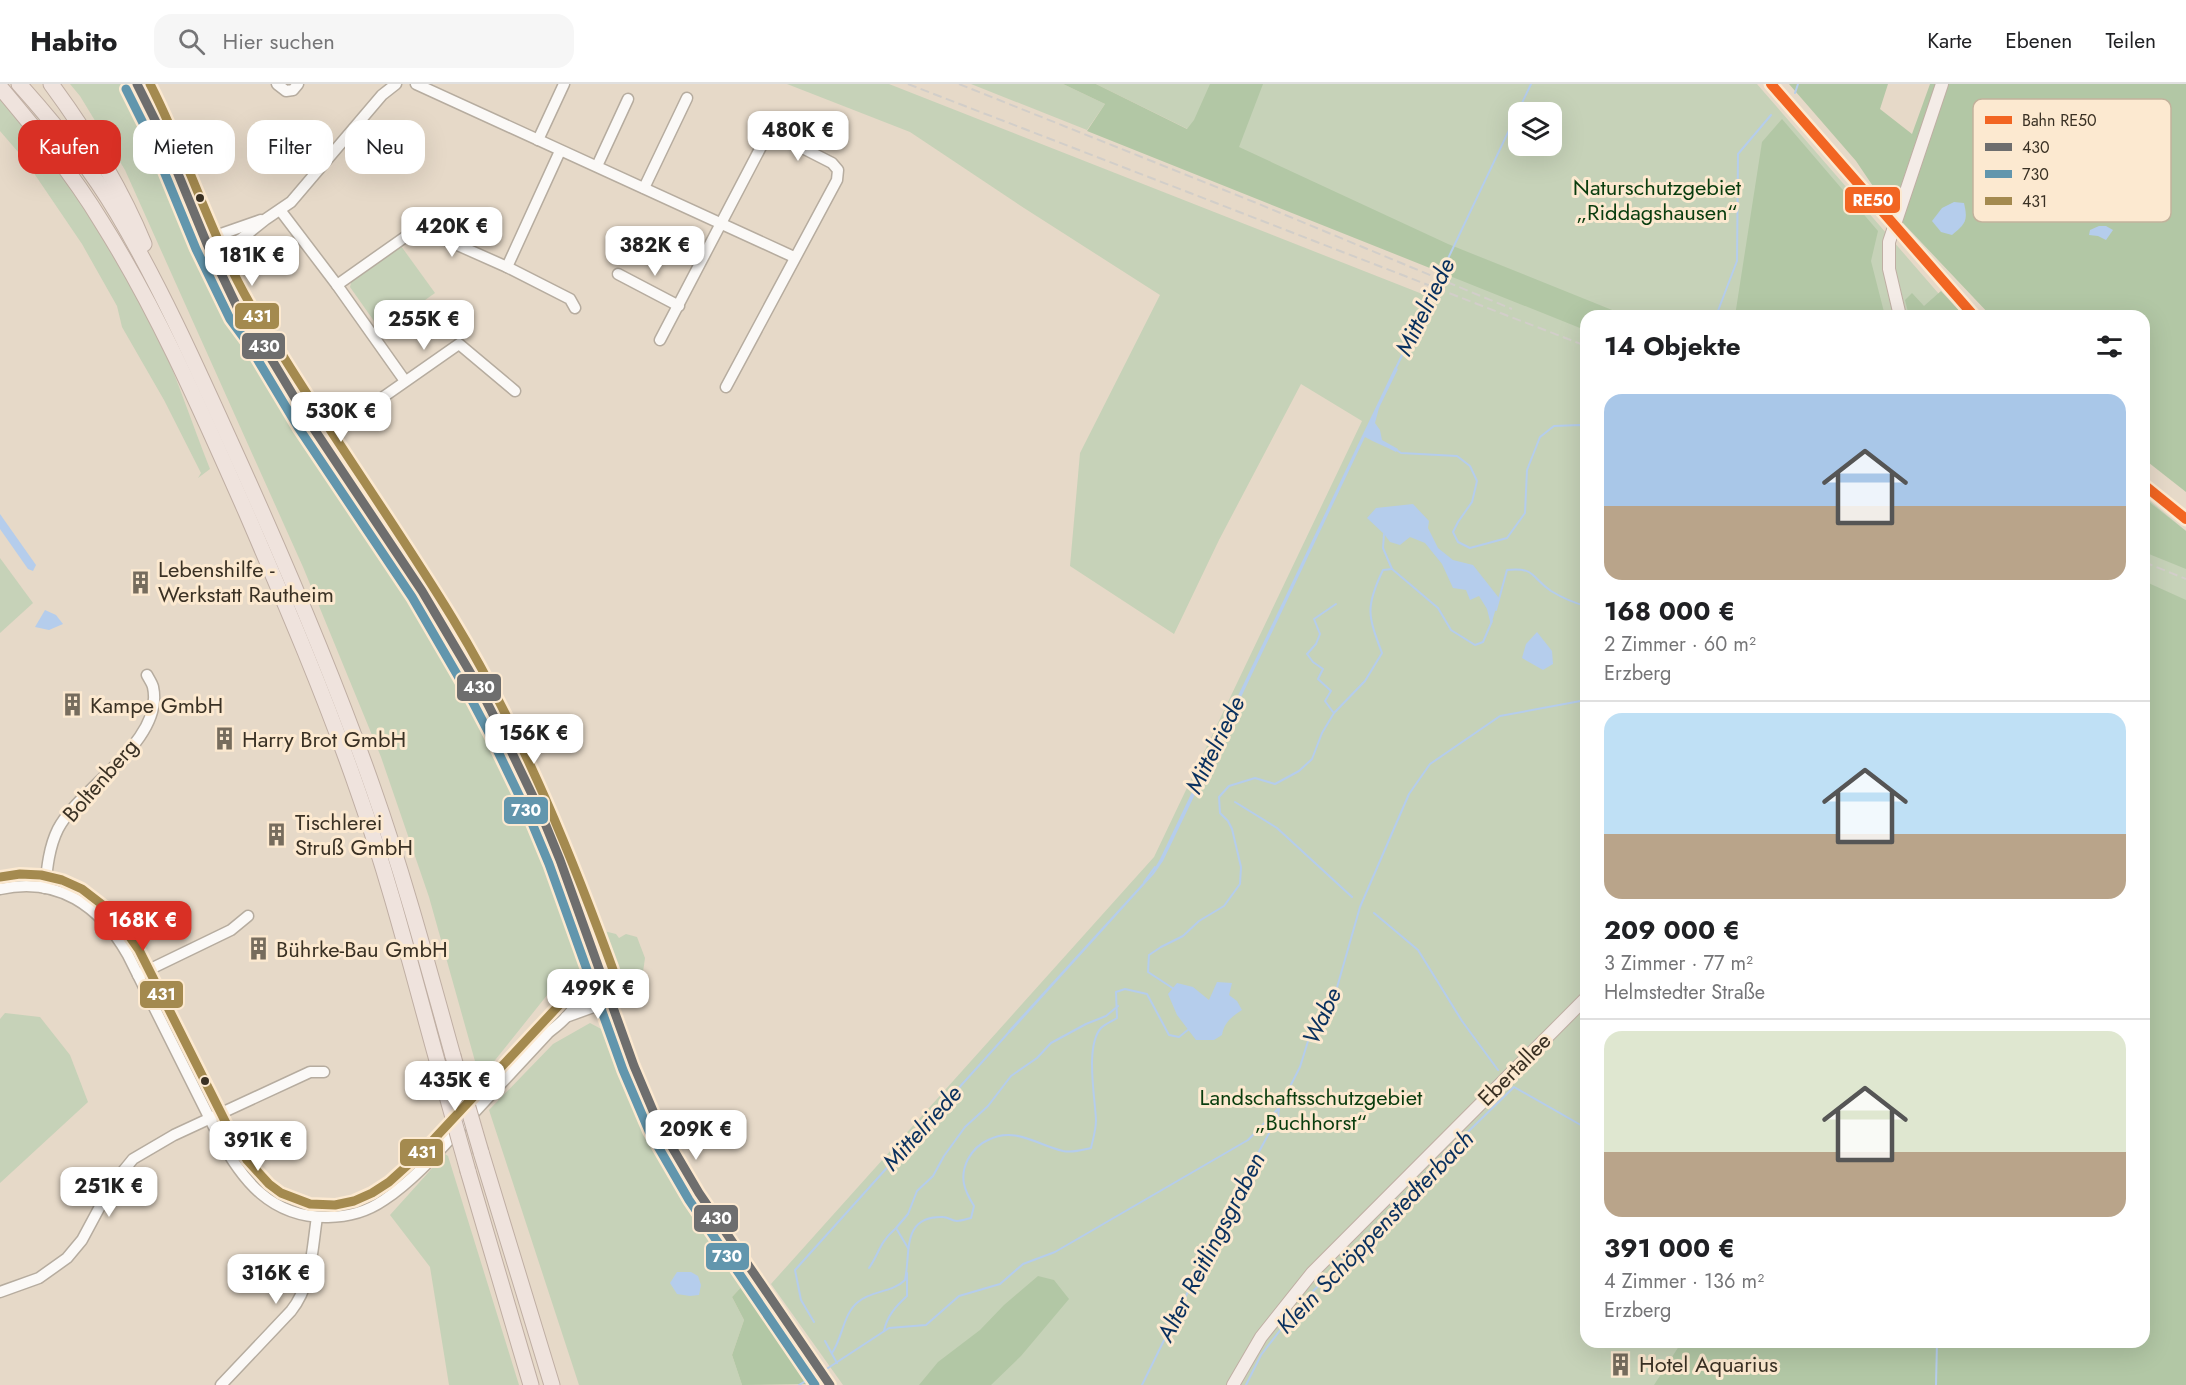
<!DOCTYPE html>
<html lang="de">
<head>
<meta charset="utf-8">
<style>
  body { margin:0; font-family:Jost,sans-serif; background:#f6f6f6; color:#202124; height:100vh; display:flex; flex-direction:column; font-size:22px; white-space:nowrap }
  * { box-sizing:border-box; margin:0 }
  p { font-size:20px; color:#757577 }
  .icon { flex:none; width:33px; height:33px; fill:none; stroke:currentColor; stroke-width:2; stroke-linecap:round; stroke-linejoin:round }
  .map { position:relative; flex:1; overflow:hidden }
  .side { position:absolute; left:1580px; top:226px; width:570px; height:1038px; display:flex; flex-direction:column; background:#fff; border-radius:18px; box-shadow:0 6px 24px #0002 }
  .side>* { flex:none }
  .hud { position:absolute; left:18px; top:36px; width:570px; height:54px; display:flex; gap:12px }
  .tools { position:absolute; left:1508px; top:18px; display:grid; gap:12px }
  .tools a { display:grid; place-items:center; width:54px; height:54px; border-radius:12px; background:#fff; box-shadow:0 6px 24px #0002; font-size:30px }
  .price { position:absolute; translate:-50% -51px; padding:0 14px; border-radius:12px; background:#fff; color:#222; font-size:20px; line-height:39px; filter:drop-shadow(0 2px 3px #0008) }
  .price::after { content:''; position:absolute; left:50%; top:36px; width:18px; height:14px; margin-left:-9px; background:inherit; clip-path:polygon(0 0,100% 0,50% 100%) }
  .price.active { background:#d93025; color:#fff }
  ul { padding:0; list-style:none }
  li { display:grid; align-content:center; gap:12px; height:318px; padding:0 24px }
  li+li { border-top:2px solid #e0e0e0 }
  li span { display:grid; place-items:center; height:186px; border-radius:18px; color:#555 }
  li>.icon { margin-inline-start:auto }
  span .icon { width:108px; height:108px; fill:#fffc; stroke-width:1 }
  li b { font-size:26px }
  h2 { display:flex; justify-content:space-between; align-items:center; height:72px; padding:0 24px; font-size:26px }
  .chip { padding:0 21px; border-radius:18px; background:#fff; box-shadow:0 6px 24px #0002; font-size:21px; line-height:54px }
  .chip.active { background:#d93025; color:#fff }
  header { display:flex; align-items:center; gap:36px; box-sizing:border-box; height:84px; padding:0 30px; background:#fff; border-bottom:2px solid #e0e0e0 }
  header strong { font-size:28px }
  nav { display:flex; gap:33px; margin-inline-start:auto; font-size:21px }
  .search { width:420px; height:54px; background:#f6f6f6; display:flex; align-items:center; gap:15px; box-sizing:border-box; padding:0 21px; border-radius:18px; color:#757577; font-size:22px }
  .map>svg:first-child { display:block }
</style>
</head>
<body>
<header>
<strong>Habito</strong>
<div class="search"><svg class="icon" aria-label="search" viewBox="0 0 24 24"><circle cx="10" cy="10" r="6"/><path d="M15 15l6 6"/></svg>Hier suchen</div>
<nav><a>Karte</a><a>Ebenen</a><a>Teilen</a></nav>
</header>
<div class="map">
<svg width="2186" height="1301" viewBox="0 0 2186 1301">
  <rect width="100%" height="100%" fill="#e6d9c8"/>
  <g fill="#c6d2b8" fill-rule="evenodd">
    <path d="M70,0H125C146,42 165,84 183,128C198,165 212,203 232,238C238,248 246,257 252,267C324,385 408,497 473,619C518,703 551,793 583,882L582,893L578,895L564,890L480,995L429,813L381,673L303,483L125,86L80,12Z"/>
    <path d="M787,0H889L1430,213L1450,174L1096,0H1757L1958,232H1586V1258H2144V412L2186,447V1301H843L771,1200L1154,773L1362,337L1301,300L1219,456L1174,550L1070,482L1080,369L1160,211L1024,124L910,48ZM1518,28H1551V62H1518Z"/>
    <polygon points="971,0 1063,0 1105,20 1087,46"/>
    <path d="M0,15C60,86 119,163 157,249C177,293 192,340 210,385L198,394L201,389L164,316L122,243L117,222L82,160L25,76L0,47Z"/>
    <polygon points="401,162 435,209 381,247 350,203 352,195"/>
    <polygon points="0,474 33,519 0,549"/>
    <polygon points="600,846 616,850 619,854 626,850 637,853 645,874 643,888 635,894 620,898"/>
    <polygon points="5,929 40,933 70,971 88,1018 0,1099 0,935"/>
    <polygon points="590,939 607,948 645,1053 694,1132 744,1200 732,1213 744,1236 732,1271 742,1301 579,1301 489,1026 553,960"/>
    <polygon points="445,1070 448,1072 519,1301 449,1301 430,1183 390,1131"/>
  </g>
  <g fill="#b2c7a5">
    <polygon points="1063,0 1096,0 1187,45 1194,36 1210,0 1263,0 1239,63 1448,160 1627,232 1586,232 1585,246 1087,47 1105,20"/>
    <polygon points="1789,0 1888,0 1880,25 1912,50 1930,0 2186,0 2186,408 2144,375 2144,232 1991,232 1885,120 1856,77"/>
    <polygon points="1782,35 1878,147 1871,177 1885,232 1735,232 1762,58"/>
    <polygon points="1941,207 1964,232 1909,232 1905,216 1912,209 1924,222"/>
    <polygon points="2144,414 2186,447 2186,485 2144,468"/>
    <polygon points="2144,497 2186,516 2186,1301 1654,1301 1681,1259 2144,1258"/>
    <polygon points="1038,1192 1054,1196 1069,1215 1021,1272 991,1301 919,1301 938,1278 980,1246 1004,1221"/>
    <polygon points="744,1200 814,1300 742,1301 732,1271 744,1236 732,1213"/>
  </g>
  <g fill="#b5cdec">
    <path d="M1954,118L1964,119C1968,137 1966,139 1952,151L1941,148L1932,137L1942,124Z"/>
    <polygon points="2099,142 2106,142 2113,146 2106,156 2098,152 2089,151 2090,146"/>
    <path d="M1395,283L1398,285L1379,324L1375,339L1380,346L1382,356L1398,365L1396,368C1385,362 1375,359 1365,353L1203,693L1206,697L1204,701L1200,700L1163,777L1154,790L1010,949L1008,947L1152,789L1160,775Z"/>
    <polygon points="1413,420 1429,437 1428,444 1438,464 1453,476 1473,481 1499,514 1491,541 1487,525 1479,512 1470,516 1466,506 1453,504 1442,480 1425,459 1410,453 1400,461 1390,458 1384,450 1367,434 1376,424"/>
    <polygon points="0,430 36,481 33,487 28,485 0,445"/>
    <polygon points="45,526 56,531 63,540 49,546 35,543"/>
    <polygon points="1537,548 1552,567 1553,580 1543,586 1522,574 1526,560"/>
    <path d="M1217,898L1232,899L1229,911L1237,917L1242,926C1231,933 1224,939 1222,951L1214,956H1196L1177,931L1168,910L1177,899L1193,903L1209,916Z"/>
    <polygon points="677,1188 691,1188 698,1192 701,1201 699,1211 690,1212 677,1210 670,1199"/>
  </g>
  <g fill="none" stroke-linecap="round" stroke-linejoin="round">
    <g stroke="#b5cdec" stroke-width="2">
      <polyline points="1795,9 1798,0"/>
      <polyline points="1716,232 1737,177 1738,70 1771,31"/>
      <polyline points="1395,286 1531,0"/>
      <polyline points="1395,365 1401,369 1457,372 1470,382 1477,397 1472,418 1458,438 1453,448 1458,458 1470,464 1507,454 1525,429 1527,386 1540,353 1554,342 1580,341 1586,345"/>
      <polyline points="1384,450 1383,464 1392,485 1438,524 1451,546 1475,561 1483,558 1492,537"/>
      <path d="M1496,526L1507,486C1535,483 1531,493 1551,507C1561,513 1574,519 1586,522"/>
      <polyline points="1333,628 1325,617 1331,607 1318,595 1323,585 1313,578 1307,570 1316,560 1320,550 1314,535 1336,520"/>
      <polyline points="1235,718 1277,744 1352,813"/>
      <polyline points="1144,798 1155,783"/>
      <polyline points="1374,829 1418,866 1462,937 1498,986"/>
      <path d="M1174,905L1148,888L1149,871L1161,863L1183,852L1199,837L1224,822L1240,800L1241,783L1232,745L1228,737L1220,729L1219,713L1229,702L1255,694L1275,700L1299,687L1312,675L1322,649L1334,629L1365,597L1382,569C1368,532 1365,523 1383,486L1392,485"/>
      <polyline points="908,1164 896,1144 908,1130 917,1107 933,1092 944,1072 965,1043 988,1022 1011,992 1037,974 1051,959 1086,940 1106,932 1118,922"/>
      <path d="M869,1184C880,1168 879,1159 895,1145"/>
      <polyline points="814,1238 801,1216 795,1186 1010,947"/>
      <path d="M884,1247C887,1232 896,1222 907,1212V1189"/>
      <polyline points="825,1257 837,1279"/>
      <path d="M832,1269C843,1253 843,1230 858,1218C872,1206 892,1209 905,1196C911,1168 901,1132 943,1133C948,1133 952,1137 957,1137C961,1137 967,1135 971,1134L974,1122C964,1106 959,1093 968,1075C973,1066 979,1060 988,1056C1015,1042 1037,1061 1063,1067C1073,1069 1082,1066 1091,1064C1093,1055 1096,1046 1096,1036C1095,1013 1085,962 1101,944C1105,940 1113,937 1117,934L1116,908L1125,905L1147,910L1169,951L1179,953L1189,945"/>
      <polyline points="825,1286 889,1244 926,1241 959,1212 1000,1200 1023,1180 1055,1168 1248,1056 1279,1024 1300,983 1313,941 1332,921 1360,823 1409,710 1430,680 1500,632 1586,616"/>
      <polyline points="799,1301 817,1290"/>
      <polyline points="1142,1301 1239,1104 1278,1033 1279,1025"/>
      <polyline points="1246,1301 1261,1271 1298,1223 1437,1078 1514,1003 1586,1044"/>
      <polyline points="1936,1301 1937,1258"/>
    </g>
    <defs>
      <g id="minor">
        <polyline points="137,0 160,46 207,160 240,229 257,251 308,336 422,507 480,605 500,644 540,727 560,776 634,982 659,1041 699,1109 830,1301"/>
        <polyline points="146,0 182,76 248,229"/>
        <polyline points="277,0 286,7 293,6 298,0"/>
        <polyline points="416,0 794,173"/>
        <polyline points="538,56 564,0"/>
        <polyline points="597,82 628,15"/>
        <polyline points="644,104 687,14"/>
        <polyline points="280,126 337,201 405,297"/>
        <polyline points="210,158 221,150 261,136"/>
        <polyline points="220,166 241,155 266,135 291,118 382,11 396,0"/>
        <polyline points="507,183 560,67"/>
        <polyline points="618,190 679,222"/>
        <polyline points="337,201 405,153 417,147 426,147 507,183 570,215 575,224"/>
        <polyline points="660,256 763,59 770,52 779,52 832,79 838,86 837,96 726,303"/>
        <polyline points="329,351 459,260 515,307"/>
        <path d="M45,804C47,784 49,763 58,745C79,704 165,657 153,603C152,599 149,595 147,591"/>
        <path d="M0,805C58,792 100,822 128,871L218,1051C242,1097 272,1134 328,1133C348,1133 368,1127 384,1116C417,1094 443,1062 470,1033C496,1005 522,977 548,949C554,944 561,939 566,933C580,919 585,900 609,909"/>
        <polyline points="138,891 231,846 248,832"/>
        <polyline points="566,933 599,921 609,909"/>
        <polyline points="0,1208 39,1194 67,1174 82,1156 111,1102 133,1075 174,1051 310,988 324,988"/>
        <path d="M221,1301L291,1227C312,1201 312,1165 317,1133"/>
      </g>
      <g id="major">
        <polyline points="1900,232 1889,185 1889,158 1942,0"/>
        <polyline points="1233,1301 1261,1253 1312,1189 1586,914"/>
      </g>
      <g id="highway">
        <path d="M19,0C55,40 90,83 117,129C159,200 193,275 227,350C280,466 331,584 373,704C404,792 428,882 453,972"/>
        <path d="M51,0C88,50 120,102 144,160"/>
        <path d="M0,3C36,46 72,89 101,137C159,229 202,329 246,428C286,521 326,614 359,710C390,798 413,890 438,980"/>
        <polyline points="481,1068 552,1301"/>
        <polyline points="468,1087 531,1301"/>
      </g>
    </defs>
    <use href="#minor" stroke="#b6ac9f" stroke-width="13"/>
    <use href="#major" stroke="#bfaea3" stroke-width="14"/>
    <use href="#highway" stroke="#bfaea3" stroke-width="17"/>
    <use href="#minor" stroke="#fbf9f7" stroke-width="10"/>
    <use href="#major" stroke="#f4ece7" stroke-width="12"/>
    <use href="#highway" stroke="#efe3dd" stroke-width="15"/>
    <g stroke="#d2cec9" stroke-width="2" stroke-dasharray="9 4.5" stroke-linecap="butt">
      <polyline points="908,0 1586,262"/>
      <polyline points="959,0 1254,118 1512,225"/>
      <polyline points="2144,478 2186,495"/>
    </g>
    <defs>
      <g id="highway-bridge">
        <polyline points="453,972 481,1068"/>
        <polyline points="438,980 468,1087"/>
      </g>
    </defs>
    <use href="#highway-bridge" stroke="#bfaea3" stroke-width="17" stroke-linecap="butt"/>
    <use href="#highway-bridge" stroke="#efe3dd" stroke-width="15"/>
    <defs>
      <polyline id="bus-1" points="137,0 160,46 207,160 240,229 257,251 308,336 422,507 480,605 500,644 540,727 560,776 634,982 659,1041 699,1109 830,1301"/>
      <polyline id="bus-2" points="126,5 149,51 196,165 230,235 247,258 298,343 412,513 469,611 489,649 529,732 549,780 623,986 649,1047 689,1116 815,1301"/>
      <g id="bus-3">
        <path d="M150,0C187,72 210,150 250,220C260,238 272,255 283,272C338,361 399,446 453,535C524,652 574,777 620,905"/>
        <polyline points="0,793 20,790 41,791 62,796 82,805 113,829 139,866 229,1045 247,1076 269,1100 281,1109 310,1120 335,1121 354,1117 372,1109 389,1098 421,1069 576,903 593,895 612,897"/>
      </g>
    </defs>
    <use href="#bus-1" stroke="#fce9d0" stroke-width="14"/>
    <use href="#bus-2" stroke="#fce9d0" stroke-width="14"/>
    <use href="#bus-3" stroke="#fce9d0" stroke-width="14"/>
    <use href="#bus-1" stroke="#6e6e6e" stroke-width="9"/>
    <use href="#bus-2" stroke="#6296ad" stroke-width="9"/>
    <use href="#bus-3" stroke="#a48a4f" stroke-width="9"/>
    <defs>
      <g id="rail-1">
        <polyline points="1771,0 1974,232"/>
        <polyline points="2144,401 2186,435"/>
      </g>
    </defs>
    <use href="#rail-1" stroke="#fce9d0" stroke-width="15"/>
    <use href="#rail-1" stroke="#f26522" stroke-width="10"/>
  </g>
  <defs>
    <symbol id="building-bare" viewBox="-9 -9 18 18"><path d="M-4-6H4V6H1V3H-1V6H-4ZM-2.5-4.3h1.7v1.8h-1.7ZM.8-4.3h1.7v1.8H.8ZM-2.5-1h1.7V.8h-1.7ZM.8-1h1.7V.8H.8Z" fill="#766c5d" stroke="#fce9d0" stroke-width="2.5" paint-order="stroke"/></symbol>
  </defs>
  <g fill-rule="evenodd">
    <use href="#building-bare" x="124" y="482" width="33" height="33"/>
    <use href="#building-bare" x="56" y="604" width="33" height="33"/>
    <use href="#building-bare" x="208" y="638" width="33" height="33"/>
    <use href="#building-bare" x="260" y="734" width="33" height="33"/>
    <use href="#building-bare" x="242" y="848" width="33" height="33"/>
    <use href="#building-bare" x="1604" y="1264" width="33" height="33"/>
  </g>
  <g fill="#3a3124" stroke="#fce9d0" stroke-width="2">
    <circle cx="200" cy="114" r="5"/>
    <circle cx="205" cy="997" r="5"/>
  </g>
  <g text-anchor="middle" stroke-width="6" stroke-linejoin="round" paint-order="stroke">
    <g font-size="22" fill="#093d0e" stroke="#fce9d0">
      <text x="1657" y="111">Naturschutzgebiet<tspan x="1657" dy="25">„Riddagshausen“</tspan></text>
      <text x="1311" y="1021">Landschaftsschutzgebiet<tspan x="1311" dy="25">„Buchhorst“</tspan></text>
    </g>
    <g font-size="22" fill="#3a3124" stroke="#fce9d0" text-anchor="start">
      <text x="158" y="493">Lebenshilfe -<tspan x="158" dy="25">Werkstatt Rautheim</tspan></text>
      <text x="90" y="629">Kampe GmbH</text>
      <text x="242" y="663">Harry Brot GmbH</text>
      <text x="295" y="746">Tischlerei<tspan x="295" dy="25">Struß GmbH</tspan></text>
      <text x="276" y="873">Bührke-Bau GmbH</text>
      <text x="1639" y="1288">Hotel Aquarius</text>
    </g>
    <g font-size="22" fill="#3a3124" stroke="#fce9d0">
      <text transform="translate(100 696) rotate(-49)" y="8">Boltenberg</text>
      <text transform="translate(1514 985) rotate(-45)" y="8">Ebertallee</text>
    </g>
    <g font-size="24" font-style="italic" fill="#09305e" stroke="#fce9d0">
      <text transform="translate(1425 223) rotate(-64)" y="8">Mittelriede</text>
      <text transform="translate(1215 661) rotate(-64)" y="8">Mittelriede</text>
      <text transform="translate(1322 932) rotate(-65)" y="8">Wabe</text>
      <text transform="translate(922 1044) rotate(-48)" y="8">Mittelriede</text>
      <text transform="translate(1375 1148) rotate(-46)" y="8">Klein Schöppenstedterbach</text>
      <text transform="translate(1211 1163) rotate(-63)" y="8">Alter Reitlingsgraben</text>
    </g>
  </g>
  <rect x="1973" y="15" width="198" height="123" rx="9" fill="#fce9d0" stroke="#c2b29c" stroke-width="1.5"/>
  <rect x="1985" y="32" width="27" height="8" fill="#f26522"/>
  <rect x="1985" y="59" width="27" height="8" fill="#6e6e6e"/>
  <rect x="1985" y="86" width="27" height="8" fill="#6296ad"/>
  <rect x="1985" y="113" width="27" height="8" fill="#a48a4f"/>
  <g font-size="16" fill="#3a3124">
    <text x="2022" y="42">Bahn RE50</text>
    <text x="2022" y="69">430</text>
    <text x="2022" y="96">730</text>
    <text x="2022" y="123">431</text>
  </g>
  <g stroke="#fce9d0" stroke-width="2">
    <rect x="1844" y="102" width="57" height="28" rx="6" fill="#f26522"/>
    <rect x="234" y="218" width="46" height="28" rx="6" fill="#a48a4f"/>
    <rect x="241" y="248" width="45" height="28" rx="6" fill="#6e6e6e"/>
    <rect x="456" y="589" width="46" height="29" rx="6" fill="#6e6e6e"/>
    <rect x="503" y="712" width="46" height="29" rx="6" fill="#6296ad"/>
    <rect x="139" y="896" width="45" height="29" rx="6" fill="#a48a4f"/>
    <rect x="399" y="1054" width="45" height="29" rx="6" fill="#a48a4f"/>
    <rect x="693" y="1120" width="46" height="29" rx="6" fill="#6e6e6e"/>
    <rect x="705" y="1158" width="45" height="29" rx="6" fill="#6296ad"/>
  </g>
  <g font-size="16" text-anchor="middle" font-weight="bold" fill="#fff">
    <text x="1873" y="122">RE50</text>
    <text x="257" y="238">431</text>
    <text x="264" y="268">430</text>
    <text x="479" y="609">430</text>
    <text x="526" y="732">730</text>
    <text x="161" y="916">431</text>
    <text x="422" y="1074">431</text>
    <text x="716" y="1140">430</text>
    <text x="727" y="1178">730</text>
  </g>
</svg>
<div class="tools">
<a><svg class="icon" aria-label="layers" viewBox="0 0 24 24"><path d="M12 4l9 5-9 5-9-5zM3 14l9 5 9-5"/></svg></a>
</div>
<b class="price" style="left:798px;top:78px">480K €</b>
<b class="price" style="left:452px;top:174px">420K €</b>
<b class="price" style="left:655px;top:193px">382K €</b>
<b class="price" style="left:252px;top:203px">181K €</b>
<b class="price" style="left:424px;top:267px">255K €</b>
<b class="price" style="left:341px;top:359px">530K €</b>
<b class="price" style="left:534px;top:681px">156K €</b>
<b class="price active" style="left:143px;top:868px">168K €</b>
<b class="price" style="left:598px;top:936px">499K €</b>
<b class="price" style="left:455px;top:1028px">435K €</b>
<b class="price" style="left:696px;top:1077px">209K €</b>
<b class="price" style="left:258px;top:1088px">391K €</b>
<b class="price" style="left:109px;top:1134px">251K €</b>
<b class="price" style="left:276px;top:1221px">316K €</b>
<div class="hud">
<a class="chip active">Kaufen</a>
<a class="chip">Mieten</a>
<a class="chip">Filter</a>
<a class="chip">Neu</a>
</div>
<section class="side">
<h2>14 Objekte<svg class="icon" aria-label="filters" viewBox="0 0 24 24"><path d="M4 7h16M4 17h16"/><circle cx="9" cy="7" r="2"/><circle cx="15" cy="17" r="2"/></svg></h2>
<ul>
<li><span style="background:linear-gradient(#a9c7e8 60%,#b9a48a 0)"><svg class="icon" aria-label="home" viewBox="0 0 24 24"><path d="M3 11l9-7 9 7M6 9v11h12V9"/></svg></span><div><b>168 000 €</b><p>2 Zimmer · 60 m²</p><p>Erzberg</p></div></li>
<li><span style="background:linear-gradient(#bfe0f5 65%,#b9a48a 0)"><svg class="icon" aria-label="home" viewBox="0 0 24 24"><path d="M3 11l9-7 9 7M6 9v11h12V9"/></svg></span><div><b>209 000 €</b><p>3 Zimmer · 77 m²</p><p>Helmstedter Straße</p></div></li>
<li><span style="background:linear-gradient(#dfe7d0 65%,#b9a48a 0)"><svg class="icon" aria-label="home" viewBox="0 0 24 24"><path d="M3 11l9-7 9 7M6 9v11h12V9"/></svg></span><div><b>391 000 €</b><p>4 Zimmer · 136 m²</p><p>Erzberg</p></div></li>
</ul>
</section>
</div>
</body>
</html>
